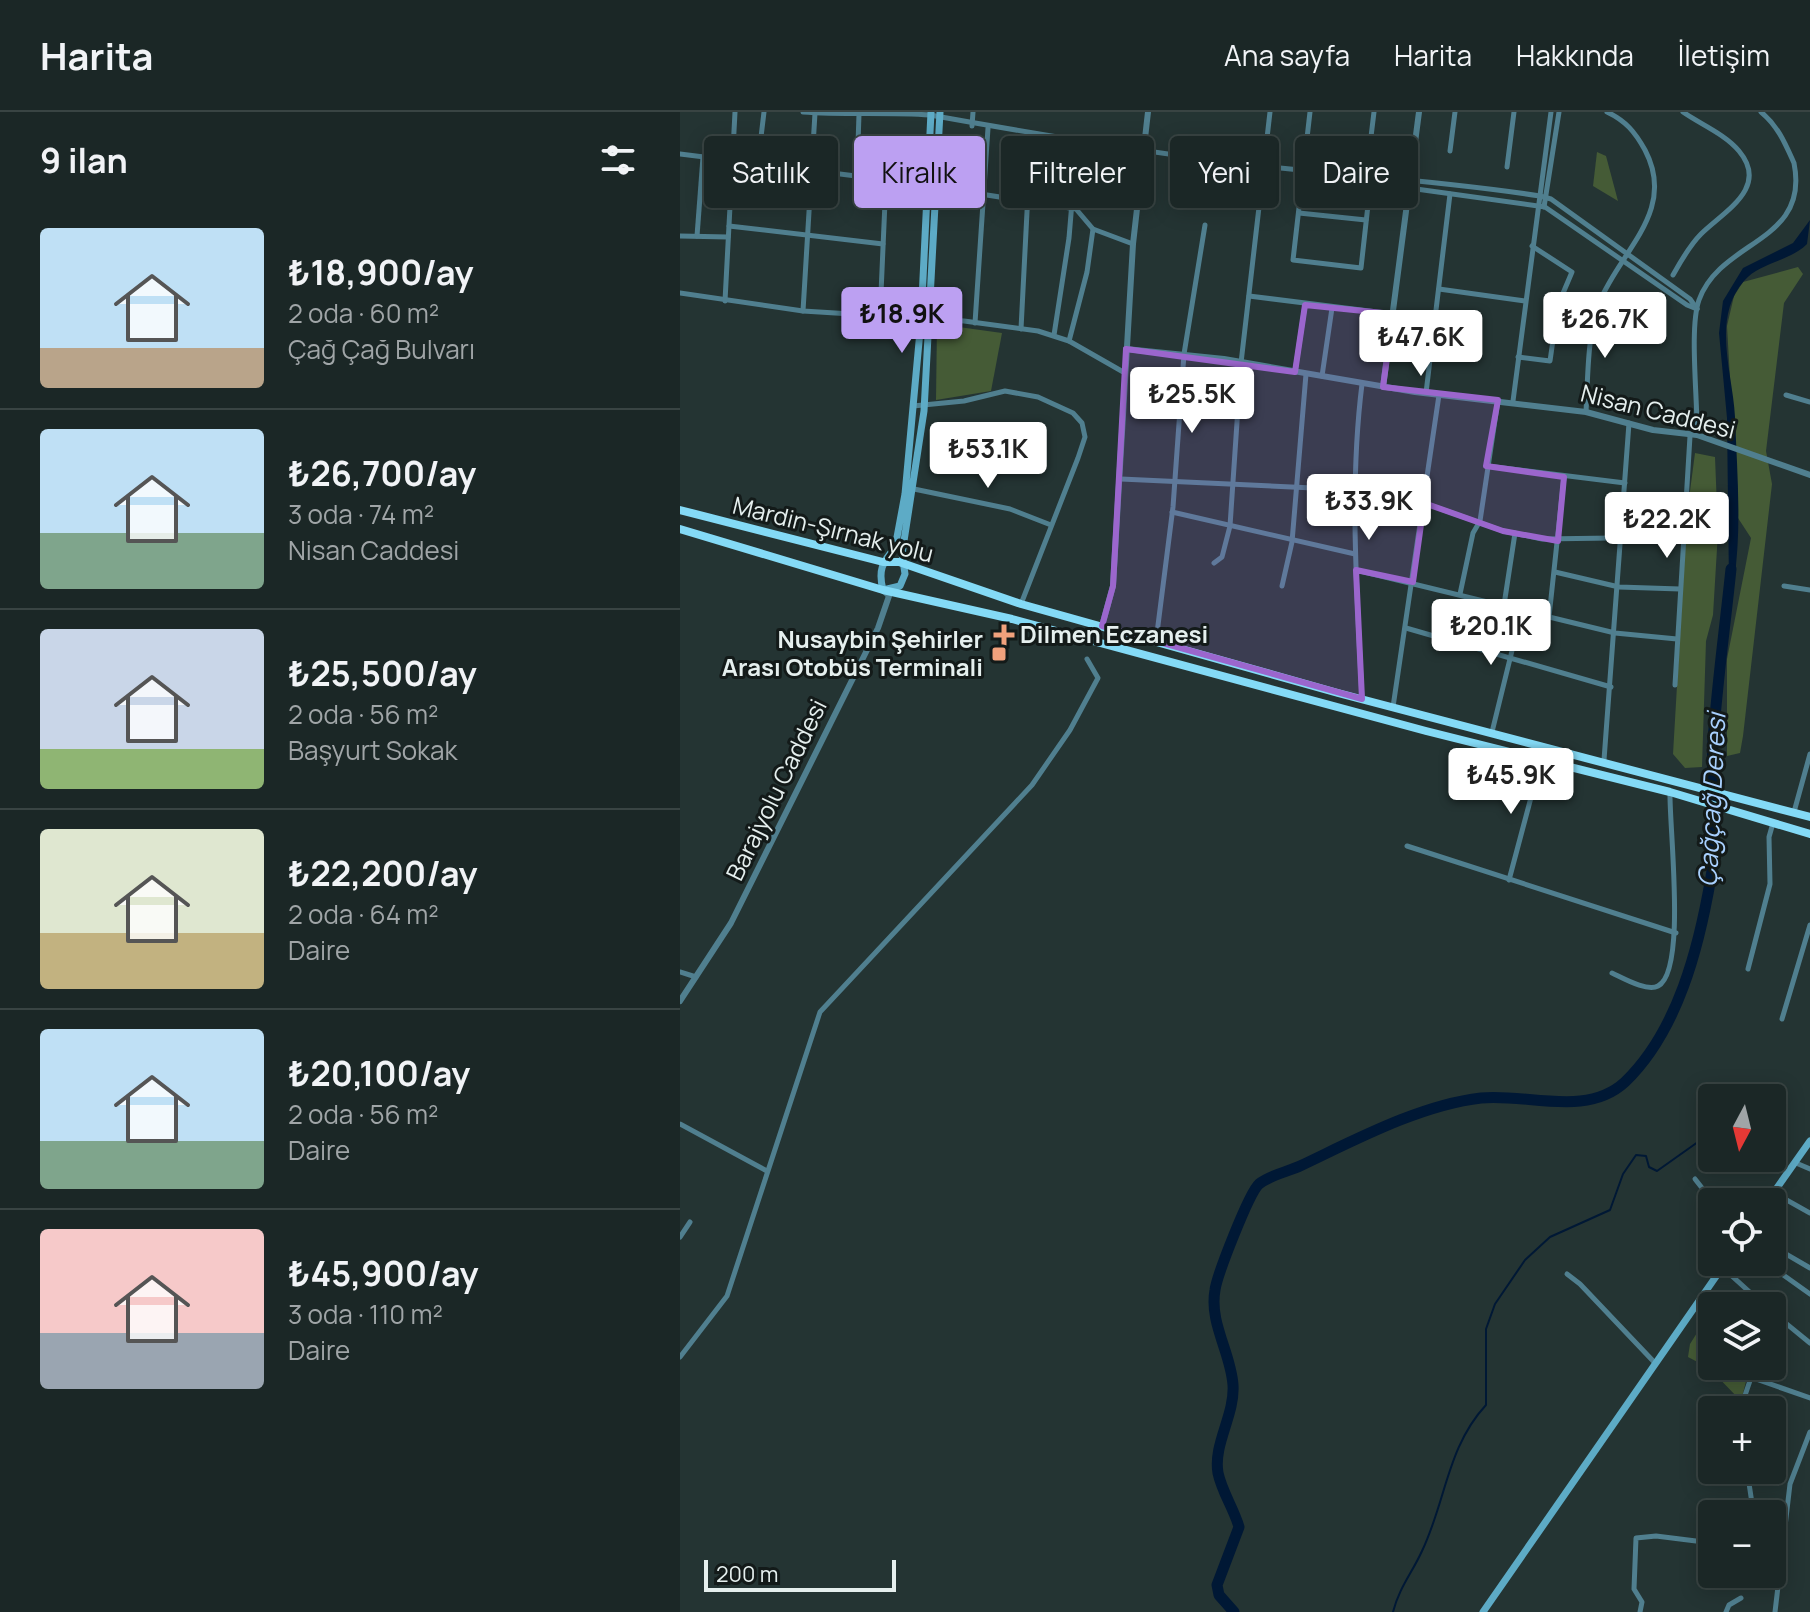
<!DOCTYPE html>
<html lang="tr">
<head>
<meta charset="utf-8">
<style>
  body { margin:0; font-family:Manrope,sans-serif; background:#242f2e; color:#f1f3f6; height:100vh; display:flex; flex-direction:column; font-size:30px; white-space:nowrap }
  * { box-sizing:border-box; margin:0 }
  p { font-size:26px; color:#a0a5a7 }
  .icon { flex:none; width:44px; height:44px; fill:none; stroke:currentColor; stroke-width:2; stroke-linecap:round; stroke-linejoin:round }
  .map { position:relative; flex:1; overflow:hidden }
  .side { display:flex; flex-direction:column; background:#1b2726; width:680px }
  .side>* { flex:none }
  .guide { position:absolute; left:24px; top:24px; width:760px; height:72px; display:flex; gap:16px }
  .needle { width:52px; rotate:187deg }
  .controls { position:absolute; left:1018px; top:972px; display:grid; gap:16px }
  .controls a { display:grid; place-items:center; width:88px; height:88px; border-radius:8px; background:#1b2726; box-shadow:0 4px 20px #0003,0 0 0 2px #394443; font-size:40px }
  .scale { position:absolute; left:24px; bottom:20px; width:192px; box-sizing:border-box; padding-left:8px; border:4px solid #e5efee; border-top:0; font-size:22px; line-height:28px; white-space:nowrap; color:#e5efee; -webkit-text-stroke:6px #131a19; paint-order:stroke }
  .price { position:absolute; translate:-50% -68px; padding:0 18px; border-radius:8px; background:#fff; color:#222; font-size:26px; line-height:52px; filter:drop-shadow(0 2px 4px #0008) }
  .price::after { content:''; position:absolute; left:50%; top:48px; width:24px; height:18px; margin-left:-12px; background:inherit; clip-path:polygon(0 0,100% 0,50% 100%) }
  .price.on { background:#bca0f2; color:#111 }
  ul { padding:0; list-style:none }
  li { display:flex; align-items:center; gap:24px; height:200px; padding:0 40px }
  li+li { border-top:2px solid #394443 }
  li span { display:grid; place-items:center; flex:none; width:224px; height:160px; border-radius:8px; color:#555 }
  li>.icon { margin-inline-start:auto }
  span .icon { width:96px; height:96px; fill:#fffc; stroke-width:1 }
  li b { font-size:34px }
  h2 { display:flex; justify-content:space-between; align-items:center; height:96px; padding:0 40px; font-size:34px }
  .chip { padding:0 28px; border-radius:8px; background:#1b2726; box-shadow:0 4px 20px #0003,0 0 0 2px #394443; font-size:28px; line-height:72px }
  .chip.on { background:#bca0f2; color:#111 }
  header { display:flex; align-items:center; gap:48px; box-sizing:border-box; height:112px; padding:0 40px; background:#1b2726; border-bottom:2px solid #394443 }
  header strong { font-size:38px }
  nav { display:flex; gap:44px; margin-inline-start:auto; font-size:28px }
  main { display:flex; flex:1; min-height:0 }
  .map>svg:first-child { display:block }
</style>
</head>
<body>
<header>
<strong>Harita</strong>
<nav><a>Ana sayfa</a><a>Harita</a><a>Hakkında</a><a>İletişim</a></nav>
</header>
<main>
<section class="side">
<h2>9 ilan<svg class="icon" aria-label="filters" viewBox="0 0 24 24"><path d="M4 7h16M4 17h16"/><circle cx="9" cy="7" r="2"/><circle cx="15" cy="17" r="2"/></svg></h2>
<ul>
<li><span style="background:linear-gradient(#bfe0f5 75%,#b9a48a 0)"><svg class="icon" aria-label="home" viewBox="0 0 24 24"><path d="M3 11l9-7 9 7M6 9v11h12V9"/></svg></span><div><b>₺18,900/ay</b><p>2 oda · 60 m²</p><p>Çağ Çağ Bulvarı</p></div></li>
<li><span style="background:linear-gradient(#bfe0f5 65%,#7fa58c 0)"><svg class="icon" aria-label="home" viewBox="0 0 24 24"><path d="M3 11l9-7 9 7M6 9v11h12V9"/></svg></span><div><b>₺26,700/ay</b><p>3 oda · 74 m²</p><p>Nisan Caddesi</p></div></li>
<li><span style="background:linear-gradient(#c9d6e8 75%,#8fb573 0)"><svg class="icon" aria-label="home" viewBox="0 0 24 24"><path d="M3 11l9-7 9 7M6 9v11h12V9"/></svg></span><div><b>₺25,500/ay</b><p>2 oda · 56 m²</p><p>Başyurt Sokak</p></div></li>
<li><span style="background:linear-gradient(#dfe7d0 65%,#c2b280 0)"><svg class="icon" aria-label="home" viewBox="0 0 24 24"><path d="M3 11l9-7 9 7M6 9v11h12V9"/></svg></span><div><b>₺22,200/ay</b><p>2 oda · 64 m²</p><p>Daire</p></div></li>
<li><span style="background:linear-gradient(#bfe0f5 70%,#7fa58c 0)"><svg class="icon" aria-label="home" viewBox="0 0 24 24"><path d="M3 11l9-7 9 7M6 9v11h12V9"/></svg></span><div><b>₺20,100/ay</b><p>2 oda · 56 m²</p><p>Daire</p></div></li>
<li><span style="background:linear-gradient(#f6c9c9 65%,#9aa5b1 0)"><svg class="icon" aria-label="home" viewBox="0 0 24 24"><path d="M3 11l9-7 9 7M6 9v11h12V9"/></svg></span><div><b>₺45,900/ay</b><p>3 oda · 110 m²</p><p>Daire</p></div></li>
</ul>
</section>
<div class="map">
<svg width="1130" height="1500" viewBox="0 0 1130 1500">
  <rect width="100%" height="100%" fill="#243433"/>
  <g fill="#455b36">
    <polygon points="917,40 926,44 938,89 913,74"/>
    <polygon points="1118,155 1123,162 1104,191 1086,339 1092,372 1063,624 1060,641 1047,644 1047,547 1071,426 1058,406 1047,214 1054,184 1063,170"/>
    <polygon points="257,212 322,221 311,279 256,288"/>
    <polygon points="1015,341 1035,345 1038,420 1033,503 1026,529 1022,655 1005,656 993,642 1007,402"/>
    <polygon points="1032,1197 1032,1254 1070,1254 1061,1289 1029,1256 1008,1245 1010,1232"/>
  </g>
  <path fill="#001835" d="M1130,108L1127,132C1109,150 1080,150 1064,169C1031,207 1053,261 1055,305C1057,359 1062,416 1054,469L1049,472L1047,306L1039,221L1043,189L1063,156L1113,131Z"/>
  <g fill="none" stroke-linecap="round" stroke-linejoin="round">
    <g stroke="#001835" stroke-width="2">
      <polyline points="1086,986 1100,976"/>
      <path d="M713,1500C719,1476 732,1461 742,1439C766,1389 767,1335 806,1293V1217L815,1192L845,1148L870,1125L930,1098L943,1062L956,1043L966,1044L969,1055L977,1059L1032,1020"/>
    </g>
    <path stroke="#001835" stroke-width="11" d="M554,1500L539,1483L537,1473L559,1415C554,1397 542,1380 538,1361C533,1332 555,1303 553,1273C551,1241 529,1211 535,1178C537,1163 569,1081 579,1072C590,1063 607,1060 620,1054C675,1028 740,993 801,986C847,981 906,1006 945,970C998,919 1019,835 1031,765C1039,722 1030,674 1033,630C1037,572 1045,515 1051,457"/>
    <g stroke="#507f8f" stroke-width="5">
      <path d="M123,0C164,3 209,0 250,3C350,21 452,38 554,51C657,63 758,68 860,84L871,87L1010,187L1017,197"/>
      <polyline points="630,0 613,148 681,156 691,66"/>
      <polyline points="292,14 293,0"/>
      <polyline points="770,39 775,0"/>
      <polyline points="0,42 248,73"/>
      <polyline points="78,50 84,0"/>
      <polyline points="827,55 834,0"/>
      <polyline points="177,62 179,2"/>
      <polyline points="686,66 694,0"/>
      <polyline points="719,69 729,76 865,95 1007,193 1017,197"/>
      <polyline points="256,75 396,97 413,117 453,132"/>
      <polyline points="864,95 879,0"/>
      <polyline points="619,101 686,108"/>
      <polyline points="49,114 203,132"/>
      <polyline points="0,124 48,125"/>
      <polyline points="17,124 23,45"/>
      <path d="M993,163C1001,149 1009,134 1021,122C1043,100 1090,76 1059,39C1045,22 1020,12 1003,0"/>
      <polyline points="759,177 845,189"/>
      <polyline points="0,181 123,199 284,209 358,219 389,229 445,261"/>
      <polyline points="569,184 713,202"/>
      <polyline points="45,189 55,0"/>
      <polyline points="123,199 135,1"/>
      <polyline points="200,204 206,67"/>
      <polyline points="295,211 308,16"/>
      <polyline points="341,217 351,22"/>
      <polyline points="374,223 389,126 397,30"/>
      <polyline points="389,229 407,160 413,117"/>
      <polyline points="838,245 870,249 878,193 892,160 852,134"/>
      <polyline points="615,260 625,193"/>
      <polyline points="642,264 652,196"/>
      <polyline points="746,281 770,82"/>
      <polyline points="1106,283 1130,290"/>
      <polyline points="833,289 871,0"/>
      <polyline points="233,294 284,289 325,279 358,285 393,301 402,311 405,325 398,346 341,492"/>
      <path d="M906,300C908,265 907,222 920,189C941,138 997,99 965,38C955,20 946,9 927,0"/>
      <path d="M1017,323C1018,290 1009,216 1019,188C1041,127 1130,131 1114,51C1105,31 1098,14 1081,0"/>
      <polyline points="807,354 945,371"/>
      <polyline points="441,367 676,378"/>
      <polyline points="234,377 330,397 371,413"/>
      <polyline points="744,391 823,419 862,427 1003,425"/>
      <polyline points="492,400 675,442"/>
      <polyline points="534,451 542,445 550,414 561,251 590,0"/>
      <polyline points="676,458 935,521 997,527"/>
      <polyline points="875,460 939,475 1000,477"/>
      <polyline points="602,474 612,430 626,262"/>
      <polyline points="1104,474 1130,478"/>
      <polyline points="780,482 793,421 800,409 818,288"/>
      <polyline points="824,493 835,421"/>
      <polyline points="869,505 884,365"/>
      <polyline points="726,516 931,575"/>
      <polyline points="476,529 493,395 504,242 525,113"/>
      <polyline points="995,573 1010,324"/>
      <path d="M682,587C677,482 669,376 682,272"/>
      <polyline points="713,595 759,283"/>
      <polyline points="812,620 842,498"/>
      <polyline points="924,648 949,311"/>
      <polyline points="1114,700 1130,642"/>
      <polyline points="727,734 996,821"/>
      <polyline points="829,768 861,648"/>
      <polyline points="1068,857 1090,772 1089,725 1093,711"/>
      <polyline points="0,860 16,865"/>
      <path d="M932,861C943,866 967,880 978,874C1007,859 989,715 990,680"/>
      <polyline points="1102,907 1130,813"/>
      <polyline points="0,1012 87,1059"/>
      <polyline points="1116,1051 1130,1057"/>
      <polyline points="1015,1067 1033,1090"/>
      <polyline points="1094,1081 1130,1101"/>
      <polyline points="0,1125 10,1110"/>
      <polyline points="1092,1134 1130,1156"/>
      <polyline points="1085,1150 1130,1182"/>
      <polyline points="1042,1155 1085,1194"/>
      <polyline points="887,1162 900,1172 975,1251"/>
      <polyline points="1092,1200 1130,1231"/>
      <polyline points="1092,1217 1100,1206"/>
      <polyline points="0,1245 47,1184 140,900 352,673 390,618 418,566 407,547"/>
      <polyline points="1073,1266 1130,1286"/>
      <polyline points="1060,1298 1075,1254"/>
      <polyline points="1067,1358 1073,1398"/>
      <polyline points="1092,1442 1101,1443"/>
      <polyline points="960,1500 962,1490 954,1477 956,1426 976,1424 1032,1431"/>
      <polyline points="1046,1500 1049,1493 1061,1486"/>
      <polyline points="1095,1500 1110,1372 1130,1320"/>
    </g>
    <g stroke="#507f8f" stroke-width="6">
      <polyline points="446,237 544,247 735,280 906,300 973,318 1017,323 1130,363"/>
      <polyline points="703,275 739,0"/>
      <polyline points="422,514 433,474 453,132 468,0"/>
      <polyline points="0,889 51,811 198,516 209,484 203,478"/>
    </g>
    <g stroke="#5dabc6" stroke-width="7">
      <path d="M251,0L241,208L225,382L215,436C202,450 198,459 203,478L220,474L225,462L222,442L244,299L260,0"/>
      <polyline points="1087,1090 1130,1029"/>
      <polyline points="803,1500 1046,1150"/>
    </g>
    <g stroke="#84daf6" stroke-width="8">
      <polyline points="0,398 203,450 219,450 341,492 658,581 1130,705"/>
      <polyline points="0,417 203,478 332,507 746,619 990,680 1130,722"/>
    </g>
  </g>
  <path fill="#9b66cd" fill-opacity="0.2" stroke="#9b66cd" stroke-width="6" stroke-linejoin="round" d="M625,193L713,202L703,275L818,288L806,354L884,365L878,429L823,419L744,391L733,470L676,458L682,587L422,514L433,474L446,237L615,260Z"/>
  <g fill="#f1a17c" stroke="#131a19" stroke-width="3">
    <path d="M320 511h8v8h8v8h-8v8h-8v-8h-8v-8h8z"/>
    <rect x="311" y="534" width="16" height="16" rx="4"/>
  </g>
  <g text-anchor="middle" stroke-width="6" stroke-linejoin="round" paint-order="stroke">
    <g font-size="24" fill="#e5efee" stroke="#131a19">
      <text transform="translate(978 300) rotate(14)" y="8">Nisan Caddesi</text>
      <text transform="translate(153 418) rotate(14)" y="8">Mardin-Şırnak yolu</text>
      <text transform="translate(97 678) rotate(-64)" y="8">Barajyolu Caddesi</text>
    </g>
    <g font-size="24" font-weight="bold" fill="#e5efee" stroke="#131a19" text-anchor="start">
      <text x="340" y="531">Dilmen Eczanesi</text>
      <text x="303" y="536" text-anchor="end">Nusaybin Şehirler<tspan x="303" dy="28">Arası Otobüs Terminali</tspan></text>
    </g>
    <g font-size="26" font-style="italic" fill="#a8d0fe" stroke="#131a19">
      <text transform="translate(1032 688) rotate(-87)" y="9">Çağçağ Deresi</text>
    </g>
  </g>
</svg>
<div class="controls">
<a><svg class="needle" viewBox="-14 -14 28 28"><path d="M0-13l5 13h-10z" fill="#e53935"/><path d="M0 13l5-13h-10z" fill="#a0a5a7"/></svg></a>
<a><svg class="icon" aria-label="locate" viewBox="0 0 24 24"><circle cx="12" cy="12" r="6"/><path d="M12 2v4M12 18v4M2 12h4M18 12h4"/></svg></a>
<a><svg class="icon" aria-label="layers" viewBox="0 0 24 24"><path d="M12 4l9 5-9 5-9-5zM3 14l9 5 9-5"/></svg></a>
<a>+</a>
<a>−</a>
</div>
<div class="scale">200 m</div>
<b class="price on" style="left:222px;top:243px">₺18.9K</b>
<b class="price" style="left:925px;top:248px">₺26.7K</b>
<b class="price" style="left:741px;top:266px">₺47.6K</b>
<b class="price" style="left:512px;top:323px">₺25.5K</b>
<b class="price" style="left:308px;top:378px">₺53.1K</b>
<b class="price" style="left:689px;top:430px">₺33.9K</b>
<b class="price" style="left:987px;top:448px">₺22.2K</b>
<b class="price" style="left:811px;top:555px">₺20.1K</b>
<b class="price" style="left:831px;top:704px">₺45.9K</b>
<div class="guide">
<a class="chip">Satılık</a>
<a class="chip on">Kiralık</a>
<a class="chip">Filtreler</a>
<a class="chip">Yeni</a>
<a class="chip">Daire</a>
</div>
</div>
</main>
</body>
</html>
